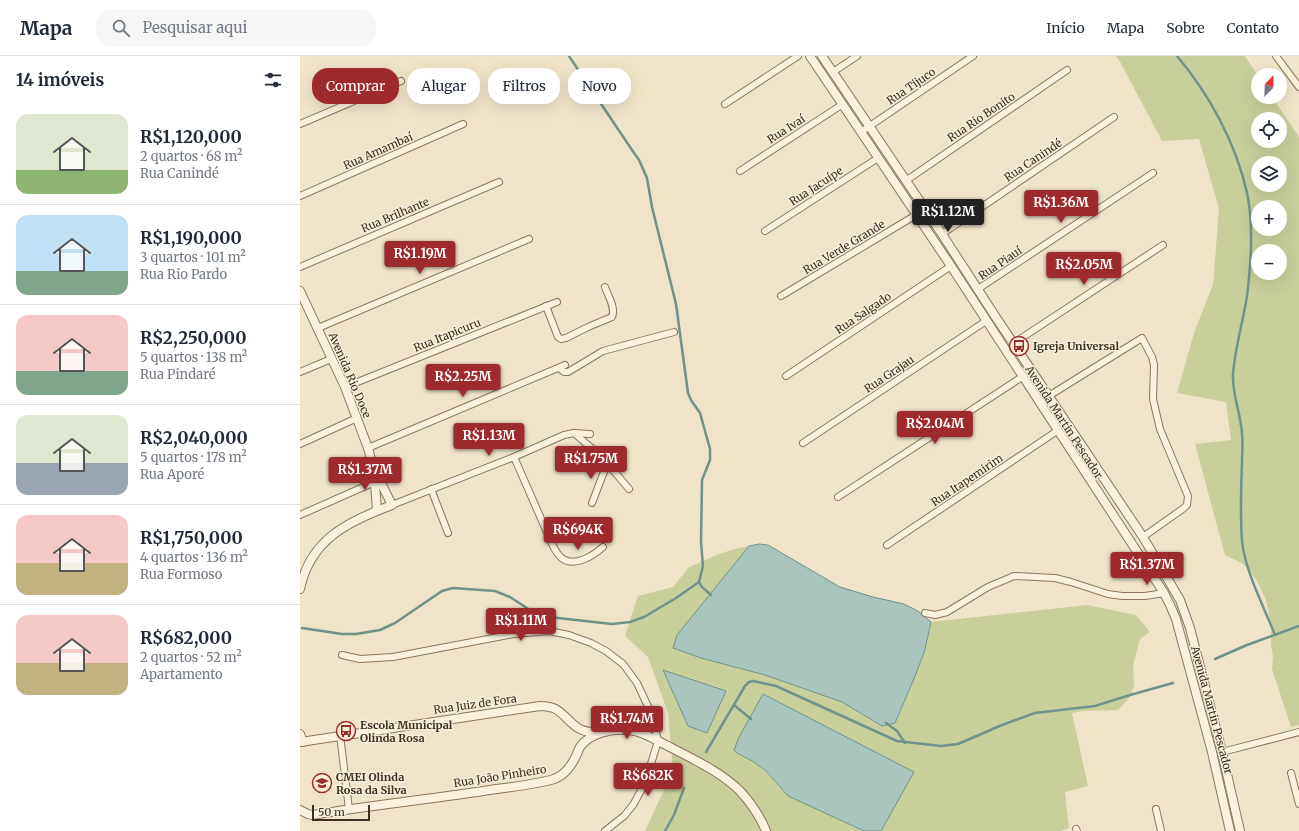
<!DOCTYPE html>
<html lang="pt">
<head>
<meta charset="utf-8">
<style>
  body { margin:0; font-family:Merriweather,serif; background:#f6f6f7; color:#1f2937; height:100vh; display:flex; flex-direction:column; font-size:15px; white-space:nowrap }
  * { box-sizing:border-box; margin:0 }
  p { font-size:13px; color:#747a83 }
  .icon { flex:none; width:22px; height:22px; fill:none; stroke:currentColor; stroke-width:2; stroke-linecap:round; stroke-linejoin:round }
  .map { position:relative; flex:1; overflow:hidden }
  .sheet { display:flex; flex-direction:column; background:#fff; width:300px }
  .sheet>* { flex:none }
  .top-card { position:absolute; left:12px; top:12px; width:380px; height:36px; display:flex; gap:8px }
  .needle { width:26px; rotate:23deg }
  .tools { position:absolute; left:951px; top:12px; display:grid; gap:8px }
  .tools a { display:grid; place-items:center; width:36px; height:36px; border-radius:50%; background:#fff; box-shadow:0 4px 16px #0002; font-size:20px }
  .scale { position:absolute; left:12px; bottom:10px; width:58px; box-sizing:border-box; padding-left:4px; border:2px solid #3d2e20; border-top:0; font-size:11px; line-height:14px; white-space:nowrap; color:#3d2e20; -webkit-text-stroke:3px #f7eed8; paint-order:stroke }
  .price { position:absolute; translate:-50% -34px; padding:0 9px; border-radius:4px; background:#9e2a2b; color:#fff; font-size:13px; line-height:26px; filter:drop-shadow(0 1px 2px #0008) }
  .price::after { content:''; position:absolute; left:50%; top:24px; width:12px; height:9px; margin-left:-6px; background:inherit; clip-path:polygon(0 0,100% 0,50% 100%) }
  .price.selected { background:#222; color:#fff }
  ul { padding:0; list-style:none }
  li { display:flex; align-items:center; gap:12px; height:100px; padding:0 16px }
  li+li { border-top:1px solid #e0e1e3 }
  li span { display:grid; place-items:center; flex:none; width:112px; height:80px; border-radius:12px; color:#555 }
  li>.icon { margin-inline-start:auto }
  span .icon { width:48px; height:48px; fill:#fffc; stroke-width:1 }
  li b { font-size:17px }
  h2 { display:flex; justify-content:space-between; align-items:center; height:48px; padding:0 16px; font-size:17px }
  .tag { padding:0 14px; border-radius:16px; background:#fff; box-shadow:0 4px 16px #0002; font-size:14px; line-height:36px }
  .tag.selected { background:#9e2a2b; color:#fff }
  header { display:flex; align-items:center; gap:24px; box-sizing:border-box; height:56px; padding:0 20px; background:#fff; border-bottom:1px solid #e0e1e3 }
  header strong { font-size:19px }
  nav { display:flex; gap:22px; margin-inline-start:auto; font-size:14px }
  .search { width:280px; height:36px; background:#f6f6f7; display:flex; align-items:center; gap:10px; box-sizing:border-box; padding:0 14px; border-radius:16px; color:#747a83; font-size:15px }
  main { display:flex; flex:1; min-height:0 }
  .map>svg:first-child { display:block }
</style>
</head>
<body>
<header>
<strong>Mapa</strong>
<div class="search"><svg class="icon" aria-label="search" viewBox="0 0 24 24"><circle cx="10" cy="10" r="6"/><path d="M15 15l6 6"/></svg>Pesquisar aqui</div>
<nav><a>Início</a><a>Mapa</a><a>Sobre</a><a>Contato</a></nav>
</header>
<main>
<section class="sheet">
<h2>14 imóveis<svg class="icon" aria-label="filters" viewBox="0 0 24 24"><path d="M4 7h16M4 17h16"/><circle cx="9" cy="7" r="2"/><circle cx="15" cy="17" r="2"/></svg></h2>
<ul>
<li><span style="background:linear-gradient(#dfe7d0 70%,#8fb573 0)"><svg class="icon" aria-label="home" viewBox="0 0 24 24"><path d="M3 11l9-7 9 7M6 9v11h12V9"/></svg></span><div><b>R$1,120,000</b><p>2 quartos · 68 m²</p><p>Rua Canindé</p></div></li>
<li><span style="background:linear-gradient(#bfe0f5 70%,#7fa58c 0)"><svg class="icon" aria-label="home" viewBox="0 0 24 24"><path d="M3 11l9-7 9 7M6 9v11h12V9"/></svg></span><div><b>R$1,190,000</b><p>3 quartos · 101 m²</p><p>Rua Rio Pardo</p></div></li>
<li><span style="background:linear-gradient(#f6c9c9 70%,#7fa58c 0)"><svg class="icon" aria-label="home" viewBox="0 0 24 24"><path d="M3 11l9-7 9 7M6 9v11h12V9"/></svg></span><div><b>R$2,250,000</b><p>5 quartos · 138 m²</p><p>Rua Pindaré</p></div></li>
<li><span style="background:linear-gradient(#dfe7d0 60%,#9aa5b1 0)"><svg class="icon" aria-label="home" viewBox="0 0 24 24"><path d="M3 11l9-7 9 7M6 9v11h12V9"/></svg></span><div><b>R$2,040,000</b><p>5 quartos · 178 m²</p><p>Rua Aporé</p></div></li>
<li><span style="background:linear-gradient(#f6c9c9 60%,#c2b280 0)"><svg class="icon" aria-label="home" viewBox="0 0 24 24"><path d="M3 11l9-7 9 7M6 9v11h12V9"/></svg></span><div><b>R$1,750,000</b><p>4 quartos · 136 m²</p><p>Rua Formoso</p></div></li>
<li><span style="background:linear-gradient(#f6c9c9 60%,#c2b280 0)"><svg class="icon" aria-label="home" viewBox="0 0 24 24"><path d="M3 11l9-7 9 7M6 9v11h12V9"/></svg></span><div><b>R$682,000</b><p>2 quartos · 52 m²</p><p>Apartamento</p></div></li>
</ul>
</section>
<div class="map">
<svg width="999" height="775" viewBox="0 0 999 775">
  <rect width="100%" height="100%" fill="#f0e4c8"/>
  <g fill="#c9cf9b" fill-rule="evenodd">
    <path d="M815,0H945L958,20V41H972L999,81V669L991,671L972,613L973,601L971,589V569L966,544L956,523L943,508L925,499L895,388L931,384L926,346L877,337L894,277L913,228L919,153L899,83L862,85L818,2ZM958,63H980V85H958ZM958,107H980V129H958ZM958,151H980V173H958ZM958,195H980V217H958Z"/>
    <polygon points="449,490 377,579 401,602 465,619 542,646 582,670 595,666 613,625 624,597 631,566 787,549 836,559 850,576 840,583 833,610 834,628 831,640 818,654 782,655 772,657 788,730 765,736 769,772 761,775 581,775 614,716 437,697 454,706 466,716 488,740 564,775 345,775 373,714 368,657 348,601 325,580 338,540 373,531 389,511 419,498 438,492"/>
  </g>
  <g fill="#a9c4bc" stroke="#6f938a">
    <polygon points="459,488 468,489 540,531 573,541 604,548 618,555 631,566 624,597 613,625 595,667 582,670 542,646 465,619 401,602 373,592 377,579 449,490"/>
    <polygon points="363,614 426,635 407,677 388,670"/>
    <polygon points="463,638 614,716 581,775 564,775 488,740 466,715 454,706 437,697 434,694 439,681"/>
  </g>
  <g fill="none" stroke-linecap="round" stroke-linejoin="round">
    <g stroke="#6f938a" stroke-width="2.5">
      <polyline points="269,0 332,94 339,104 347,122 352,151 376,248 388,337 391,344 400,357 410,393 410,404 402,424 401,486 403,510 399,526 402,531 411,539"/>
      <path d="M877,0C909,38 936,87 947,137C954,169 951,208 947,240C943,266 935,292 933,318C932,339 941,358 942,378C943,387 942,397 942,406C941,432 940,459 942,485C945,515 964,551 975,579"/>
      <polyline points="2,572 42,578 56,578 80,574 95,567 142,535 153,532 195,535 210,541 233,556 249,561 312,568 330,566 344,561 376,542 399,526"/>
      <polyline points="915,603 947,589 999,570"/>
      <polyline points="434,649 451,663"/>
      <polyline points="586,667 597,675 605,687"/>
      <polyline points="406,696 445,630 449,626 453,625 476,630 597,685 641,690 658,688 702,669 735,657 795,650 830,639 873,627"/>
      <polyline points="365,775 374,759 384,732"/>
    </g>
    <defs>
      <g id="minor">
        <polyline points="976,0 999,31"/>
        <polyline points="533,16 557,0"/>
        <polyline points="425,48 498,0"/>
        <polyline points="0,68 101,25"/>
        <polyline points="561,76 673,0"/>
        <polyline points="440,115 543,48"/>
        <polyline points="607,124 767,14"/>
        <polyline points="0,140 163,68"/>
        <polyline points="465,175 578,102"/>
        <polyline points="642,178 814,61"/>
        <polyline points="0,211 199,126"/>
        <polyline points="678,233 853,117"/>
        <polyline points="481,240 616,159"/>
        <path d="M246,250L258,281L261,283L266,282L288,271L312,261C316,252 308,240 305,231"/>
        <polyline points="18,272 229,183"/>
        <polyline points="714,287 863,189"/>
        <polyline points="259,312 264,316 268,316 303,295 374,276"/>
        <polyline points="0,316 31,303"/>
        <polyline points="486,320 651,210"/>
        <polyline points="45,331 257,246"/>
        <polyline points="739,346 842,282 852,301 854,309 853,343 860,373 888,440 887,449 884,452 843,481"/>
        <polyline points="274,377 302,401 329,433"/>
        <polyline points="503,387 686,265"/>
        <polyline points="0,388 57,362"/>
        <polyline points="68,392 265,309"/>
        <path d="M214,401L253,490C256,495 258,500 263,503C275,511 293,500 303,491"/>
        <polyline points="131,433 148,477"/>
        <polyline points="538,441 722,321"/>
        <polyline points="292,447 307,408"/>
        <polyline points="92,449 214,401 264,379 274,377 290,378"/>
        <polyline points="0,459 77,425"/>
        <polyline points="587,489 757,375"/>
        <polyline points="625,557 635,559 647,556 688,531 714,520 755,522 771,526 808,538 822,540 845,540 864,537"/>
        <polyline points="42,599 60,603 93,601 214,578 249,575 269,579 291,587 306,595 323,608 337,627 352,659 358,685 350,711 343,731 333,749 324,760 305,775"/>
        <polyline points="40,679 49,753"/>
        <polyline points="922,696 999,676"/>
        <polyline points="991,717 999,748"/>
        <polyline points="856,753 861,775"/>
        <polyline points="776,773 777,775"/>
      </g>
      <g id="tertiary">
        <polyline points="510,0 651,210 864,537 870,549 876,563 912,696 930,775"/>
        <polyline points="522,0 642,178 695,260 843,481 873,532 880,544 890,572 922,696 940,775"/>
        <polyline points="0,235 45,331 68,392 74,415 77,454"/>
        <path d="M0,533C10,483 49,465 92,449L75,415"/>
        <polyline points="0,678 3,686"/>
        <path d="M0,686L240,650C259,650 261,658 274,669C280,675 289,676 297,677"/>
        <path d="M0,754L8,758L12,759C67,750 122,744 177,736C201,732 227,730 251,724C263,721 270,712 275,702C277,699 278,694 280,691C290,677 310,673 326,674C341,674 355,684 368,690C392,703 420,715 440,735C451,747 460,760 466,775"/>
      </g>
    </defs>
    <use href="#minor" stroke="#8d765c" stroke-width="8"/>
    <use href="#tertiary" stroke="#8d765c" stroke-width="10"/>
    <use href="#minor" stroke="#faf1dc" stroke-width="6"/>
    <use href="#tertiary" stroke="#faf1dc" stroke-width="8"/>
  </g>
  <defs>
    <symbol id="bus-ring" viewBox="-11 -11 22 22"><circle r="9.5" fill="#f7eed8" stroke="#9e2a2b" stroke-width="1.5"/><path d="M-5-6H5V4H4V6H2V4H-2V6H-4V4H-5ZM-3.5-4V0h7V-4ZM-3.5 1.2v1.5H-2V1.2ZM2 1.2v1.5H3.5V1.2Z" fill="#9e2a2b"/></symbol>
    <symbol id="school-ring" viewBox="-11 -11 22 22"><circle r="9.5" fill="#f7eed8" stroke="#9e2a2b" stroke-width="1.5"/><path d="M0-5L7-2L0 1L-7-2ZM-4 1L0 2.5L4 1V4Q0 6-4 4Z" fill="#9e2a2b"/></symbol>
  </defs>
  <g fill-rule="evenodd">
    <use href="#bus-ring" x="708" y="279" width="22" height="22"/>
    <use href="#bus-ring" x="35" y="664" width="22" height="22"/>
    <use href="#school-ring" x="11" y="716" width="22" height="22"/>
  </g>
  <g text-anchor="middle" stroke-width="3" stroke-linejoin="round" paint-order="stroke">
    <g font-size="11" fill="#3d2e20" stroke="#f7eed8">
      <text transform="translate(611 30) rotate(-34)" y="4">Rua Tijuco</text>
      <text transform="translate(681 61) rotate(-34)" y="4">Rua Rio Bonito</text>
      <text transform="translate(486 73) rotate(-33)" y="4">Rua Ivaí</text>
      <text transform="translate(78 95) rotate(-24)" y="4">Rua Amambaí</text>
      <text transform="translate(733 104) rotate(-34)" y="4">Rua Canindé</text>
      <text transform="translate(516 130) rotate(-33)" y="4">Rua Jacuípe</text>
      <text transform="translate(95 159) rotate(-23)" y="4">Rua Brilhante</text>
      <text transform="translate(544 191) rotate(-31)" y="4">Rua Verde Grande</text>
      <text transform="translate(700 207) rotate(-34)" y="4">Rua Piauí</text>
      <text transform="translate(563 257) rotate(-34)" y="4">Rua Salgado</text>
      <text transform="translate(147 279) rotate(-22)" y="4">Rua Itapicuru</text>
      <text transform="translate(589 318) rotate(-34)" y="4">Rua Grajau</text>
      <text transform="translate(50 319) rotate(67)" y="4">Avenida Rio Doce</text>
      <text transform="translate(764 366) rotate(57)" y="4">Avenida Martin Pescador</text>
      <text transform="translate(667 424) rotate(-34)" y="4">Rua Itapemirim</text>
      <text transform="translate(175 648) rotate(-8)" y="4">Rua Juiz de Fora</text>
      <text transform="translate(912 654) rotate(75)" y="4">Avenida Martin Pescador</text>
      <text transform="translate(200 720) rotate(-9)" y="4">Rua João Pinheiro</text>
    </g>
    <g font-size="11" font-weight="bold" fill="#3d2e20" stroke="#f7eed8" text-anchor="start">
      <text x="733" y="294">Igreja Universal</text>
      <text x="60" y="673">Escola Municipal<tspan x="60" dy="13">Olinda Rosa</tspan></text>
      <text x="36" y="725">CMEI Olinda<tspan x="36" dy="13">Rosa da Silva</tspan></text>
    </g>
  </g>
</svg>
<div class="tools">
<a><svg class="needle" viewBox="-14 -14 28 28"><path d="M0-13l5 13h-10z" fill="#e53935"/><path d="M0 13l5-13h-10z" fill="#747a83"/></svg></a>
<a><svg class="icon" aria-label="locate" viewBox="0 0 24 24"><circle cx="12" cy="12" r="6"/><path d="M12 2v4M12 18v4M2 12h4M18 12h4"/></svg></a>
<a><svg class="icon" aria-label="layers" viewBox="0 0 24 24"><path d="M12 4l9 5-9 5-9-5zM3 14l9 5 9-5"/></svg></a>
<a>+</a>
<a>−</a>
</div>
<div class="scale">50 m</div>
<b class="price" style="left:761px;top:168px">R$1.36M</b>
<b class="price selected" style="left:648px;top:177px">R$1.12M</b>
<b class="price" style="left:120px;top:219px">R$1.19M</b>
<b class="price" style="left:784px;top:230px">R$2.05M</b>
<b class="price" style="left:163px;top:342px">R$2.25M</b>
<b class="price" style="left:635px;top:389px">R$2.04M</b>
<b class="price" style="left:189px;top:401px">R$1.13M</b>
<b class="price" style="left:291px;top:424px">R$1.75M</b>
<b class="price" style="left:65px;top:435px">R$1.37M</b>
<b class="price" style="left:278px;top:495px">R$694K</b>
<b class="price" style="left:847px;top:530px">R$1.37M</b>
<b class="price" style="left:221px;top:586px">R$1.11M</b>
<b class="price" style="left:327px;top:684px">R$1.74M</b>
<b class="price" style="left:348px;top:741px">R$682K</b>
<div class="top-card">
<a class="tag selected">Comprar</a>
<a class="tag">Alugar</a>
<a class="tag">Filtros</a>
<a class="tag">Novo</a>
</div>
</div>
</main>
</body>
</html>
